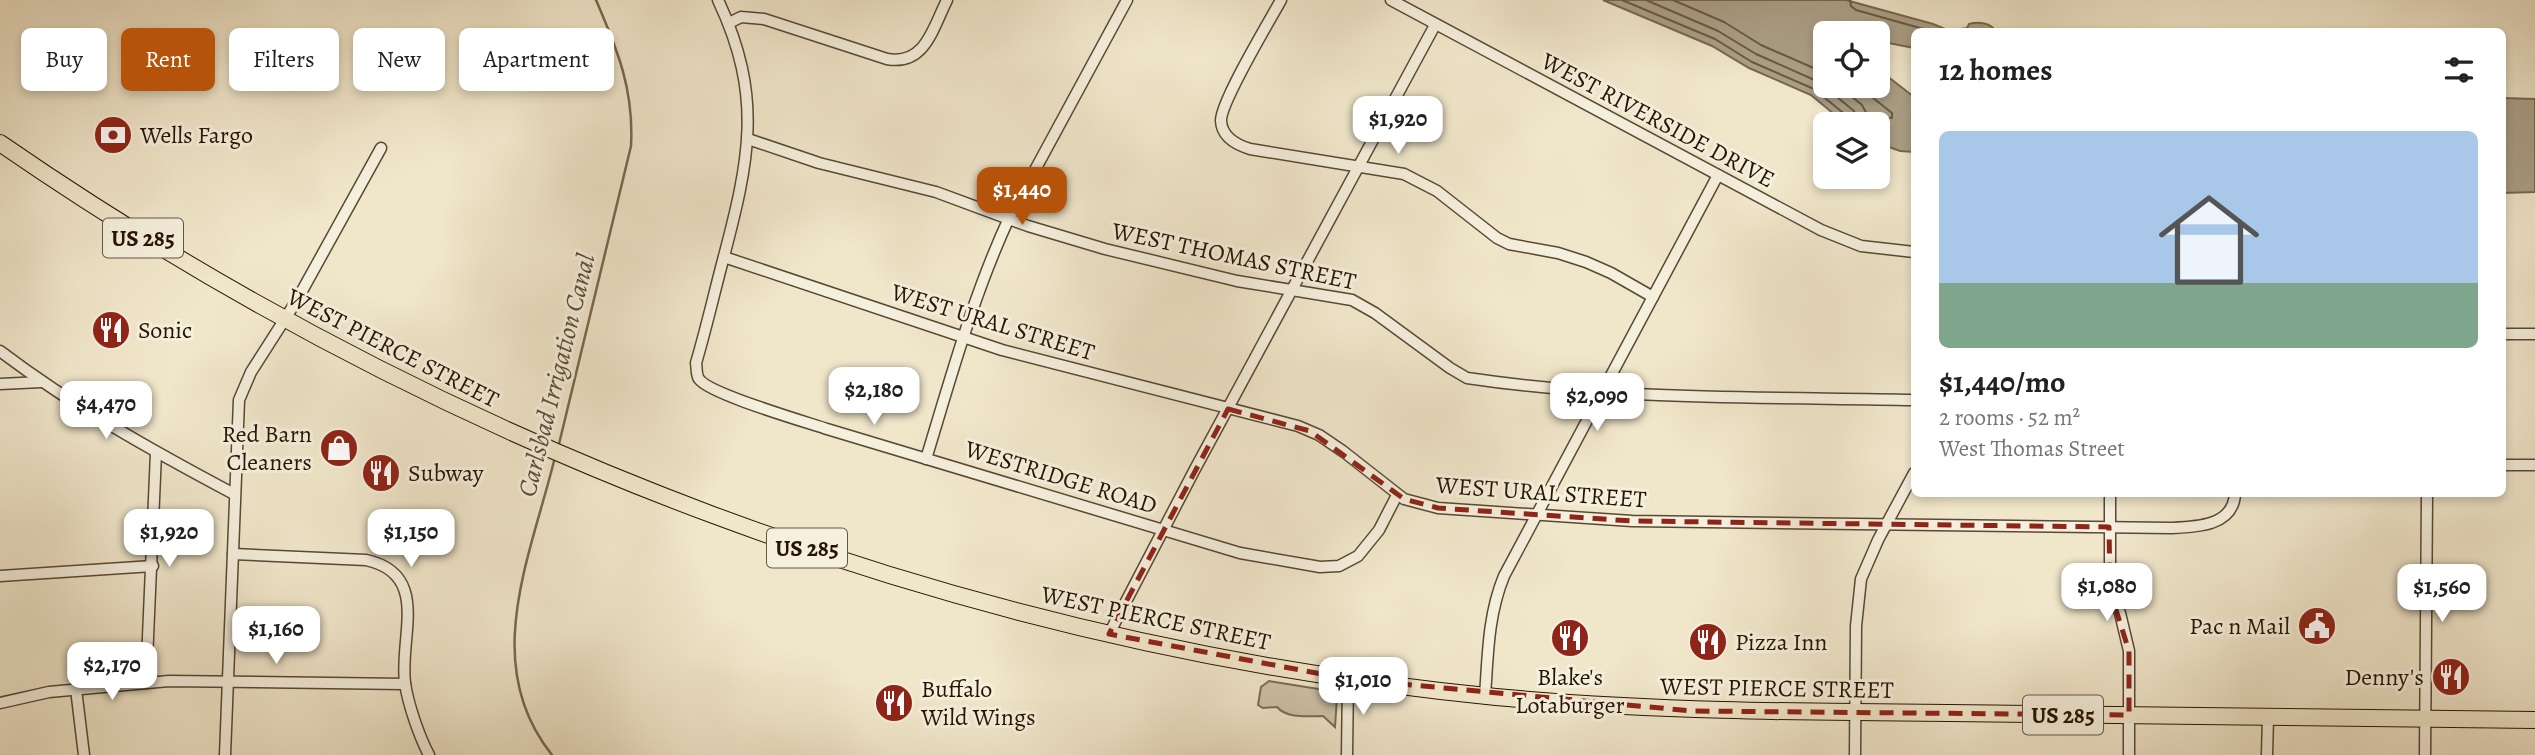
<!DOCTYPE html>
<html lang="en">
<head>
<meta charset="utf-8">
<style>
  body { margin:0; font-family:Alegreya,serif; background:#f2f2f2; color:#222; height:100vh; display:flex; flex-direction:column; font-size:26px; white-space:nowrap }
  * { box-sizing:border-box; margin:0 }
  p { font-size:23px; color:#767676 }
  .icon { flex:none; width:38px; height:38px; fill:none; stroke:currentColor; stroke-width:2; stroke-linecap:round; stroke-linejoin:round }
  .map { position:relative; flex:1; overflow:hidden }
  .panel { position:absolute; left:1911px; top:28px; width:595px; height:469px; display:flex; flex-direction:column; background:#fff; border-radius:10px; box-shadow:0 4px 10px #0003 }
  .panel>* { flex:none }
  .guide { position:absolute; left:21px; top:28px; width:665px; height:63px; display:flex; gap:14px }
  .controls { position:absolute; left:1813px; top:21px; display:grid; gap:14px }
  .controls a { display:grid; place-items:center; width:77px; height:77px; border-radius:10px; background:#fff; box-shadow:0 4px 10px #0003; font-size:35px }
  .price { position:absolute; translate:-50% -60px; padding:0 16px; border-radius:14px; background:#fff; color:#222; font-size:23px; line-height:46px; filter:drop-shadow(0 2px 4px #0008) }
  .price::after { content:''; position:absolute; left:50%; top:42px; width:21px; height:16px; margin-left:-10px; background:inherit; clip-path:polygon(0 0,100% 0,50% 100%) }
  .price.on { background:#b45309; color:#fff }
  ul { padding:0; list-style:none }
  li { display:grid; align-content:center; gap:14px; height:371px; padding:0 28px }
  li+li { border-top:2px solid #e0e0e0 }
  li span { display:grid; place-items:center; height:217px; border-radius:10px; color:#555 }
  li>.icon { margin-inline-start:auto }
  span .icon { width:126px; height:126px; fill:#fffc; stroke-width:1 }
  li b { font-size:30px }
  h2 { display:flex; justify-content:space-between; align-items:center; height:84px; padding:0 28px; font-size:30px }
  .chip { padding:0 24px; border-radius:10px; background:#fff; box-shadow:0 4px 10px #0003; font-size:24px; line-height:63px }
  .chip.on { background:#b45309; color:#fff }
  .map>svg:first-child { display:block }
</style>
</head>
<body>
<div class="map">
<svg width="2535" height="755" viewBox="0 0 2535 755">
  <rect width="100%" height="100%" fill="#f0e6ca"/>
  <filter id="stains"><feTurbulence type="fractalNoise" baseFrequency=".00286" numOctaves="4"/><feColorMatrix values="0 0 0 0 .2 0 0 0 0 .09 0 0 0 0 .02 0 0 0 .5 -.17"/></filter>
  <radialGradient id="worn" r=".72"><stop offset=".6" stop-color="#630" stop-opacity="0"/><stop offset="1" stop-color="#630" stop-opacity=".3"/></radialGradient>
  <path fill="#cec2a8" stroke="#7a6b55" stroke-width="2" d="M1269,681L1331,691L1337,697L1335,727L1323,716C1308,716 1287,719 1277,707L1263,708L1258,705L1261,687Z"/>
  <g fill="#ab9f86" stroke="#766751" stroke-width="2">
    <path d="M1603,0H1846L1933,24L1950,31L1967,28L1969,24C1976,22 1987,22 1993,28L1991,32H1914V48L1878,41V33C1866,33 1858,27 1846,26L1842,29L1843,33H1825V86H1878V69L1914,97V152L1900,151L1878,143V124H1846L1811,95L1749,68L1712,46Z"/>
    <polygon points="2503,98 2535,99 2535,192 2503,193"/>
  </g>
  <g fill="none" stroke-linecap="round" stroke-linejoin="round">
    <g stroke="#685a44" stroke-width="2">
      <polyline points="1622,0 1715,39 1752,62 1814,89 1847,116 1849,124"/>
      <polyline points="1646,0 1718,31 1756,54 1819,82 1854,111 1858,124"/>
      <polyline points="1673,0 1724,22 1761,45 1825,73"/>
      <polyline points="1850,0 1851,6 1856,10 1934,32"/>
      <polyline points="1839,86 1862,105 1869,118 1892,118 1892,113 1858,86"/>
    </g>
    <g stroke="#766751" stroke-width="2.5">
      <path d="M559,444L631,146C634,90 618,51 596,0"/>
      <path d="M552,755C479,664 531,556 555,457"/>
    </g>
    <defs>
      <g id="minor">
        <path d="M718,0C764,97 749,161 723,260C714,294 706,329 696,363C697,368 696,375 699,379C709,394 806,422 827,429L1240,553L1320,567L1339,566L1358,556L1379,530L1397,495"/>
        <path d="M1281,0C1270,20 1220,103 1221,121C1222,137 1237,145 1250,149L1404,174L1437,191L1497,238L1509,244L1558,253L1586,262L1611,273L1653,297"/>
        <polyline points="1391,0 1821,230 1861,246 1914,252"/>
        <path d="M729,23L741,17L764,19L887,59C925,66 933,28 947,0"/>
        <path d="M748,139L819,163L936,192L1028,226L1105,249L1237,281L1352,300L1375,313L1450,368L1467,378C1615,400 1766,397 1914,400"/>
        <path d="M724,257L1002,350L1298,426L1319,435L1344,452L1404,499L1438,508L1632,521L2171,528C2197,527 2233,526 2235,494"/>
        <polyline points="2502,334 2535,334"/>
        <path d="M0,351C74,407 153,451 234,494"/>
        <polyline points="0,384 41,382"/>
        <path d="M926,459C951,377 973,296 1009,218L1127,0"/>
        <polyline points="2502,465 2535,465"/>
        <polyline points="2110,494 2110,591 2120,613 2129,651 2129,755"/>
        <path d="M233,554L366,560C431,574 399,637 405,683C408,704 419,736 429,755"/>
        <polyline points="0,576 153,566"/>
        <polyline points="1109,634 1195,469 1435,25"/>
        <polyline points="146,683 156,453"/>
        <polyline points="76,689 84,755"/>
        <path d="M1485,696C1488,654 1488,615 1504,576L1718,175"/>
        <polyline points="0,703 49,692 169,681 405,684"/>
        <polyline points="225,755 239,400 251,372 297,300 381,148"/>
        <polyline points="1347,755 1348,679"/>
        <polyline points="1855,755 1856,626 1861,579 1878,540 1914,473"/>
        <polyline points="2267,755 2268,717"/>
        <polyline points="2425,755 2427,494"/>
      </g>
      <path id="highway" d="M0,143C442,448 960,645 1496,697C1647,711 1797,712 1949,713C2144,716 2340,717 2535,720"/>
    </defs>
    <use href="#minor" stroke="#584834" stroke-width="13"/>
    <use href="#highway" stroke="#261402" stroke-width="18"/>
    <use href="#minor" stroke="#f5efdd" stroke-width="10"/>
    <use href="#highway" stroke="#f0e6ca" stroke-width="16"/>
  </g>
  <path fill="none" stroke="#8f2418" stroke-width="5" stroke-dasharray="14 9" stroke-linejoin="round" d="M1228,409L1310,431L1404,499L1438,508L1632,521L2109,527L2110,591L2129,651V715L1692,711L1348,679L1109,634Z"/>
  <defs>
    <symbol id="bank-disc" viewBox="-11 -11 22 22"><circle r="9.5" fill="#8f2418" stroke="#f5efdd"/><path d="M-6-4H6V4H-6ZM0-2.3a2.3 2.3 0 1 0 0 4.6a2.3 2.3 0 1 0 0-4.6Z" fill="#fff"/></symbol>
    <symbol id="restaurant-disc" viewBox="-11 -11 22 22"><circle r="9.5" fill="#8f2418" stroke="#f5efdd"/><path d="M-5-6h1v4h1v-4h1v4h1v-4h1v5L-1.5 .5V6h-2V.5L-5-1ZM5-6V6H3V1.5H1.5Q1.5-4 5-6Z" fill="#fff"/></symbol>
    <symbol id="shop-disc" viewBox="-11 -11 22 22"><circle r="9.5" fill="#8f2418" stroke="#f5efdd"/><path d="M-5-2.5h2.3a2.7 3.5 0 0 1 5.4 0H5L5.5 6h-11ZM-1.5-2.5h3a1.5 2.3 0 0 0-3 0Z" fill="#fff"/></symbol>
    <symbol id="civic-disc" viewBox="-11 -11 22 22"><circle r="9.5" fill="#8f2418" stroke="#f5efdd"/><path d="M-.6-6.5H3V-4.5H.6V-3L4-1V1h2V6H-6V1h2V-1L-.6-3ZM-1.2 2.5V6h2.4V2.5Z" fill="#fff"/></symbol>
  </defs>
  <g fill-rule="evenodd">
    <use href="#bank-disc" x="91" y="113" width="44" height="44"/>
    <use href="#restaurant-disc" x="89" y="308" width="44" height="44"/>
    <use href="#shop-disc" x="317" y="426" width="44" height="44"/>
    <use href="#restaurant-disc" x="359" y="451" width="44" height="44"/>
    <use href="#civic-disc" x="2295" y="604" width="44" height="44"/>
    <use href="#restaurant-disc" x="1548" y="616" width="44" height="44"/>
    <use href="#restaurant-disc" x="1686" y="620" width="44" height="44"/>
    <use href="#restaurant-disc" x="2429" y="655" width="44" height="44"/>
    <use href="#restaurant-disc" x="872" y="681" width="44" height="44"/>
  </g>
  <g text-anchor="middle" stroke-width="6" stroke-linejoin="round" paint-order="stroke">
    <g fill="#f5efdd" stroke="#645644" stroke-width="2">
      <rect x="103" y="218.5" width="80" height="39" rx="5"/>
      <rect x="767" y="528.5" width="80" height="39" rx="5"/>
      <rect x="2023" y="695.5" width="80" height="39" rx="5"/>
    </g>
    <g font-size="23" font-weight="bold" fill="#261402">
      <text x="143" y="246">US 285</text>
      <text x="807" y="556">US 285</text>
      <text x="2063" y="723">US 285</text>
    </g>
    <g font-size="24" fill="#261402" stroke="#f5efdd">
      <text transform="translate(1658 120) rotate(28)" y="8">WEST RIVERSIDE DRIVE</text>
      <text transform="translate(1234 256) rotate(12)" y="8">WEST THOMAS STREET</text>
      <text transform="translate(993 322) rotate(17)" y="8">WEST URAL STREET</text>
      <text transform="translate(393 348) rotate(27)" y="8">WEST PIERCE STREET</text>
      <text transform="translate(1061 477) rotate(17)" y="8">WESTRIDGE ROAD</text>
      <text transform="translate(1541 492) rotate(4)" y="8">WEST URAL STREET</text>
      <text transform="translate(1156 618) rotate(12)" y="8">WEST PIERCE STREET</text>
      <text transform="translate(1777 688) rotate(1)" y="8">WEST PIERCE STREET</text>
    </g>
    <g font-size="24" fill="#261402" stroke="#f5efdd" text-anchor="start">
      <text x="140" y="143">Wells Fargo</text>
      <text x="138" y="338">Sonic</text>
      <text x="312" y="442" text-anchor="end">Red Barn<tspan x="312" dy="28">Cleaners</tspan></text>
      <text x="408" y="481">Subway</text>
      <text x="2290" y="634" text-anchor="end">Pac n Mail</text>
      <text x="1735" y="650">Pizza Inn</text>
      <text x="1570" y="685" text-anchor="middle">Blake's<tspan x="1570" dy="28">Lotaburger</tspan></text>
      <text x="2424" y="685" text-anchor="end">Denny's</text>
      <text x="921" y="697">Buffalo<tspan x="921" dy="28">Wild Wings</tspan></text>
    </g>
    <g font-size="26" font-style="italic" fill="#5b4c37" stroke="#f5efdd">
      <text transform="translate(556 375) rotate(-76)" y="9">Carlsbad Irrigation Canal</text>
    </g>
  </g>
  <rect width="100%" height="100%" filter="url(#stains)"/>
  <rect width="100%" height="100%" fill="url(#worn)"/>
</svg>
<div class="controls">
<a><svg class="icon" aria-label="locate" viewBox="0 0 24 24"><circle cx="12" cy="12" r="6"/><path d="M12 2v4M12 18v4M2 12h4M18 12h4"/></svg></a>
<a><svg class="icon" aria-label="layers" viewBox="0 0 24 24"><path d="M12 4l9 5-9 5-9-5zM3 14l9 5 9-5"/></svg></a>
</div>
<b class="price" style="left:1398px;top:156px">$1,920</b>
<b class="price on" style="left:1022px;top:227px">$1,440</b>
<b class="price" style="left:874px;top:427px">$2,180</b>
<b class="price" style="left:1597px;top:433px">$2,090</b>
<b class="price" style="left:106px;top:441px">$4,470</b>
<b class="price" style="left:169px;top:569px">$1,920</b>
<b class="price" style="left:411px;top:569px">$1,150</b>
<b class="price" style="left:2107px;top:623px">$1,080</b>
<b class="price" style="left:2442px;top:624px">$1,560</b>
<b class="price" style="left:276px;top:666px">$1,160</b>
<b class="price" style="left:112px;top:702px">$2,170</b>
<b class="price" style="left:1363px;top:717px">$1,010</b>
<div class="guide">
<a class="chip">Buy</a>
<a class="chip on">Rent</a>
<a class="chip">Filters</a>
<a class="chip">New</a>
<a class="chip">Apartment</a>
</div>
<section class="panel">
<h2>12 homes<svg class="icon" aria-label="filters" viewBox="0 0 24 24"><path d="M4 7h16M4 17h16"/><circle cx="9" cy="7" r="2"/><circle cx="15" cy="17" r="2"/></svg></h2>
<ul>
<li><span style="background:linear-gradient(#a9c7e8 70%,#7fa58c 0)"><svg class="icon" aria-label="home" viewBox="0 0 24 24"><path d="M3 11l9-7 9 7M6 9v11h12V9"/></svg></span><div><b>$1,440/mo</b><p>2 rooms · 52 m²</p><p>West Thomas Street</p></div></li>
</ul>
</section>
</div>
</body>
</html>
